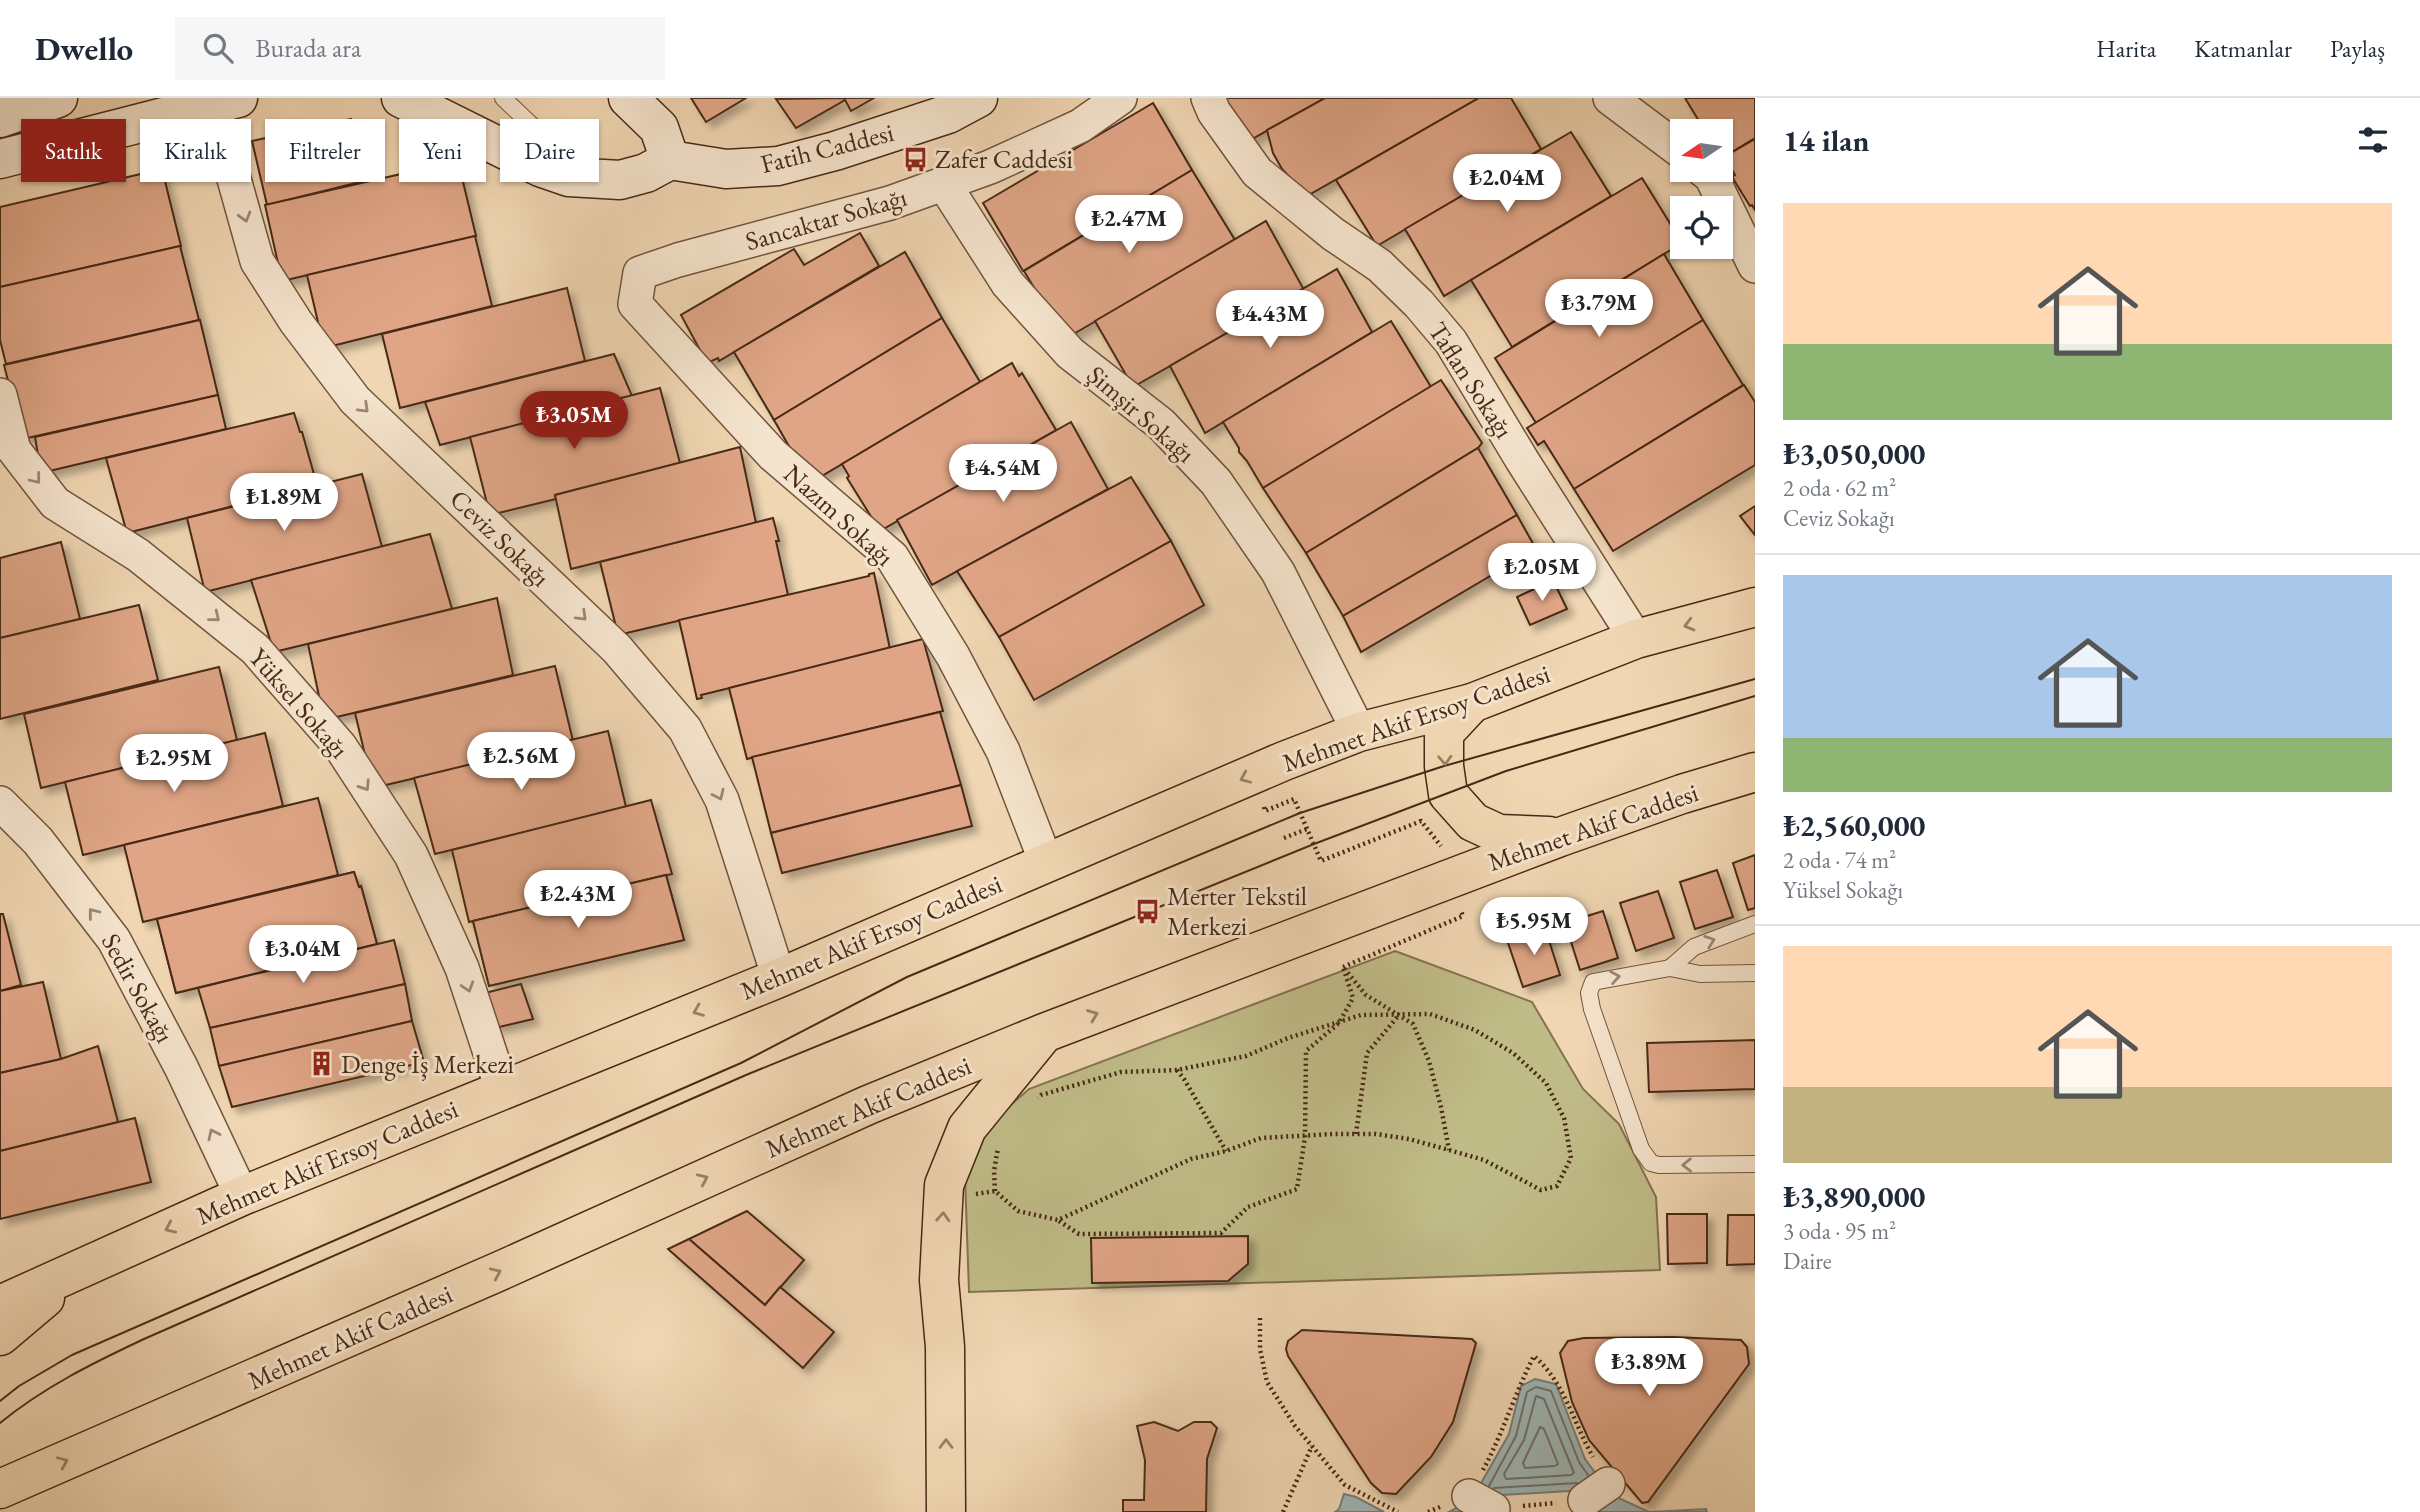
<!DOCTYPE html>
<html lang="tr">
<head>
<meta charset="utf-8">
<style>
  body { margin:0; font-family:"EB Garamond",serif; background:#f6f6f7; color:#1f2937; height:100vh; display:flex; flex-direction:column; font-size:26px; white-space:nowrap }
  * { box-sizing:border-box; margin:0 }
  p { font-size:23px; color:#747a83 }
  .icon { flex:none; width:38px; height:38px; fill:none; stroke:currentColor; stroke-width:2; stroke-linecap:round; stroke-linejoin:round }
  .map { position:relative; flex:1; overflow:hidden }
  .side { display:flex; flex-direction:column; background:#fff; width:665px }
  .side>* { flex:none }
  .top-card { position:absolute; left:21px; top:21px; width:665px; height:63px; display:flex; gap:14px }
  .needle { width:46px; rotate:257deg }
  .tools { position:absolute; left:1670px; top:21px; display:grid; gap:14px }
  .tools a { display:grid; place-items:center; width:63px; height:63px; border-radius:0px; background:#fff; box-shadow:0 2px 5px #0004; font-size:35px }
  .price { position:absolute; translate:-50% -60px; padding:0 16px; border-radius:24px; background:#fff; color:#222; font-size:23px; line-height:46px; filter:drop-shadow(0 2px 4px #0008) }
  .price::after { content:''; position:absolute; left:50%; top:42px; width:21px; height:16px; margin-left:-10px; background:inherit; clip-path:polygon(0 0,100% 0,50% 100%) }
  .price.selected { background:#8f2418; color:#fff }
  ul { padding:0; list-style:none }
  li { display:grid; align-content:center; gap:14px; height:371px; padding:0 28px }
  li+li { border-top:2px solid #e0e1e3 }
  li span { display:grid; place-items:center; height:217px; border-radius:0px; color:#555 }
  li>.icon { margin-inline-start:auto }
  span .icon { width:126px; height:126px; fill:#fffc; stroke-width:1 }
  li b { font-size:30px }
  h2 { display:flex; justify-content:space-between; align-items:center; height:84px; padding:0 28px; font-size:30px }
  .tag { padding:0 24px; border-radius:0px; background:#fff; box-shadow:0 2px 5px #0004; font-size:24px; line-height:63px }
  .tag.selected { background:#8f2418; color:#fff }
  header { display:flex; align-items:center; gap:42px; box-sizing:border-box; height:98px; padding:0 35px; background:#fff; border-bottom:2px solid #e0e1e3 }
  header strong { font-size:33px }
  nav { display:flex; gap:38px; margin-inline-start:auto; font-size:24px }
  .search { width:490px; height:63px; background:#f6f6f7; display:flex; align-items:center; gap:18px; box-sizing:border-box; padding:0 24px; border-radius:0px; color:#747a83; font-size:26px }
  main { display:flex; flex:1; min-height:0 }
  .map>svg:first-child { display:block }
</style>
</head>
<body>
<header>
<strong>Dwello</strong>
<div class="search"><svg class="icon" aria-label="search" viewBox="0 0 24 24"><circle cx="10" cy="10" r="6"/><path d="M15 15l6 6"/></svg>Burada ara</div>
<nav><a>Harita</a><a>Katmanlar</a><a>Paylaş</a></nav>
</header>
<main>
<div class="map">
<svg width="1755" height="1414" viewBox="0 0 1755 1414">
  <defs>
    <filter id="shadow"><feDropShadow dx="6" dy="6" stdDeviation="3.5" flood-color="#0004"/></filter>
  </defs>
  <rect width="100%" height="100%" fill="#f0d6b2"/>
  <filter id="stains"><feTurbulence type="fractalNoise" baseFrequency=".00286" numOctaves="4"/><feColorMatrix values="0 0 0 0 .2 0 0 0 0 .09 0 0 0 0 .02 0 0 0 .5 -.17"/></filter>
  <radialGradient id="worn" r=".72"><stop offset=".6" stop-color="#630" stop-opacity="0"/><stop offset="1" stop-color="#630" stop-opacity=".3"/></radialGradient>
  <polygon fill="#c0bc88" stroke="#84724f" stroke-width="2" points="1395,853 1532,904 1583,991 1619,1026 1656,1099 1660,1172 969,1194 965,1079 990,1025 1029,991"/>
  <g fill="#9eb7b7" stroke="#7c7e77" stroke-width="2">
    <polygon points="1535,1281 1556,1286 1585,1361 1612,1397 1649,1414 1706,1411 1707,1414 1598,1414 1598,1411 1586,1392 1486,1398 1479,1414 1449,1414 1472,1401 1509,1336 1521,1288"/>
    <polygon points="1344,1396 1356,1399 1384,1414 1335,1414 1339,1411"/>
  </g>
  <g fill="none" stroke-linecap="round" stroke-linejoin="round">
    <g stroke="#737066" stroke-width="2">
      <polygon points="1536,1298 1544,1301 1574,1375 1571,1377 1506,1381 1504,1376 1524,1342"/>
      <polygon points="1540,1329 1544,1331 1558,1366 1555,1368 1525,1370 1523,1365"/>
      <polyline points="1489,1388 1516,1338 1527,1294 1536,1289 1551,1293 1579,1364 1588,1377"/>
      <polyline points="1494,1390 1577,1385"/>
    </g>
  </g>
  <g fill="#dfa586" stroke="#482916" stroke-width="2" filter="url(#shadow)">
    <polygon points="691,0 746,0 706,24"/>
    <polygon points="844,0 874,0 851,13"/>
    <polygon points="844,0 845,2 796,30 776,1"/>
    <polygon points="1222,0 1325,0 1247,44"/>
    <polygon points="1325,0 1477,0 1477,1 1307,98 1282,71 1273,55 1267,32"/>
    <polygon points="1479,0 1511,0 1541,51 1377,148 1336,82"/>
    <polygon points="1685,0 1755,0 1755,40 1722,60 1720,33 1705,33"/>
    <polygon points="1153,5 1192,72 1023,173 983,105"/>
    <polygon points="351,21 364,83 267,107 252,43"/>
    <polygon points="1571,34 1611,98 1444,198 1405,131"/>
    <polygon points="1755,41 1755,112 1752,107 1750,108 1732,79 1735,77 1724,59"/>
    <polygon points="458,63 476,138 282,183 265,107"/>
    <polygon points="162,71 181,148 0,189 0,109"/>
    <polygon points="1192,72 1235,142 1065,241 1024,173"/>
    <polygon points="1642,80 1682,145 1512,249 1471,182"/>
    <polygon points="1266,123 1304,192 1133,289 1095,223"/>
    <polygon points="860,135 879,168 719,263 718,260 707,265 681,217 794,151 804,167"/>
    <polygon points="475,138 492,208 324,250 307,177"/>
    <polygon points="180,148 199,222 6,266 0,242 0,189"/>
    <polygon points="905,154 942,220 774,322 734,254"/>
    <polygon points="1664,156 1703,222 1536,325 1495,260"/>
    <polygon points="1337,171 1372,234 1205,335 1170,268"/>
    <polygon points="567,190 585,263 400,310 382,236"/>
    <polygon points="942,220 980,284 810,385 774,322"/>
    <polygon points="200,222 218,297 23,341 4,267"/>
    <polygon points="1703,222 1743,287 1574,391 1544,343 1538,347 1527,330"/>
    <polygon points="1391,223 1431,289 1263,390 1247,363 1239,354 1239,350 1223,324"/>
    <polygon points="614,256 632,298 440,347 425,304"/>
    <polygon points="1012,265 1019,278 1022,275 1056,332 880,433 847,380 849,378 842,366"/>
    <polygon points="1441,282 1482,345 1478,350 1306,455 1263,390"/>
    <polygon points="1744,287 1755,304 1755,367 1613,453 1574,391"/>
    <polygon points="660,290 680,365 555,397 556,401 490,417 470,339"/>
    <polygon points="218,297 226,331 41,375 35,339"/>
    <polygon points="294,315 300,334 302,334 317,387 127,435 106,360"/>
    <polygon points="1071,324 1108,391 932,487 897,422"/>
    <polygon points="740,349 756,425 571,471 555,397"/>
    <polygon points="1478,350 1517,417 1343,518 1306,455"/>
    <polygon points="362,376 382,449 205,494 187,420"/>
    <polygon points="1131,379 1171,443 999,539 957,473"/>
    <polygon points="1755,408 1755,437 1740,418"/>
    <polygon points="1517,417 1536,451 1361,554 1343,518"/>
    <polygon points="773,420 779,443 776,443 788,497 618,537 600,464"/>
    <polygon points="430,436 452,511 274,554 251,482"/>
    <polygon points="1171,443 1204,507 1034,602 999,539"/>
    <polygon points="61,444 80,521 0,540 0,460"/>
    <polygon points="874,475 890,551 701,597 702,600 697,601 679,522 869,478 869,476"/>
    <polygon points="1553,482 1567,511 1530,527 1517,499"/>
    <polygon points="497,500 513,577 324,622 308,546"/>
    <polygon points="139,507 158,582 0,621 0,540"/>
    <polygon points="923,541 943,613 747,661 729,590"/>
    <polygon points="555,568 573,643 373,690 355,615"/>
    <polygon points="219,569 237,642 41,690 24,616"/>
    <polygon points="940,614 961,687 771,735 752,659"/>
    <polygon points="608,633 626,709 435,756 414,680"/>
    <polygon points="265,635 283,708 83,757 65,684"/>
    <polygon points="961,687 972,728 782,775 771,735"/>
    <polygon points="318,700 338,777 143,824 124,747"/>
    <polygon points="651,702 672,776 469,824 452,752"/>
    <polygon points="1755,757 1755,810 1748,812 1733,765"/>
    <polygon points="1717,772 1733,819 1695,831 1680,784"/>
    <polygon points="354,774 359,789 361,788 377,846 176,895 157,821"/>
    <polygon points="354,774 359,789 361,788 377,846 176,895 157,821"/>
    <polygon points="666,777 684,842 489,887 473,823"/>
    <polygon points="666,777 684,842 489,888 473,823"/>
    <polygon points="1658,793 1674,840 1636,853 1620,805"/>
    <polygon points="1603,813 1618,860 1580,872 1565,825"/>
    <polygon points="0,816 3,816 21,887 0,893"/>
    <polygon points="1545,830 1560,877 1523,889 1507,842"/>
    <polygon points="394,842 405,886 210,930 198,890"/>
    <polygon points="43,884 61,961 0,975 0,893"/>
    <polygon points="405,886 412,923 219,968 210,930"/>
    <polygon points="521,886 533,921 495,930 485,895"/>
    <polygon points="412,923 424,964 232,1009 219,968"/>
    <polygon points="1755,942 1755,991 1649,994 1647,945"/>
    <polygon points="98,948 118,1024 0,1053 0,975 61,961"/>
    <polygon points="135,1020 151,1084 0,1121 0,1053"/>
    <polygon points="747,1113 804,1162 765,1207 689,1141"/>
    <polygon points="1667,1116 1707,1116 1707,1165 1668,1166"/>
    <polygon points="1728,1117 1755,1117 1755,1166 1727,1167"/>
    <polygon points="1248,1138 1248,1166 1228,1183 1092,1185 1091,1140"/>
    <polygon points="689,1141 765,1207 780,1189 834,1234 803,1270 668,1151"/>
    <polygon points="1302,1232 1472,1241 1476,1245 1453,1324 1431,1359 1396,1396 1382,1395 1371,1385 1288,1258 1286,1251 1288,1243"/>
    <polygon points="1673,1239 1741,1242 1747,1249 1749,1266 1648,1404 1642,1405 1589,1342 1572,1304 1560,1255 1568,1243 1584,1240"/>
    <polygon points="1154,1324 1178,1333 1194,1324 1211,1324 1217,1330 1207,1361 1206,1414 1123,1414 1123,1402 1144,1402 1145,1362 1137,1328"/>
  </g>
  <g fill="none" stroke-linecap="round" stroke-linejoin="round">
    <defs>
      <g id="lane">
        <polyline points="503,0 559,53 582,70"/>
        <polyline points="1670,870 1694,849 1755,826"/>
        <polyline points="1755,875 1700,876 1670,870 1593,884 1589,895 1592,911 1641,1051 1651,1065 1659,1067 1755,1066"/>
      </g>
      <g id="street">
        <polyline points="1208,0 1214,14 1257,74 1333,136 1380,168 1419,206 1451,244 1522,362 1636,541"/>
        <polyline points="1610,0 1682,54"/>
        <polyline points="213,6 257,163 296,224 355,302 617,551 685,631 722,702 779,880"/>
        <polyline points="1703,72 1711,78 1755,168"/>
        <polyline points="944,86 1008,186 1070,255 1161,326 1216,384 1278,474 1359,634"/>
        <polyline points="0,297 14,352 55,405 138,457 255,551 340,648 411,757 462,870 502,991"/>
        <polyline points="0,705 38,743 114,842 181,969 242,1098"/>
        <polyline points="1046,764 1003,653 953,558 892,459 773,357 635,206 640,175 678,162 890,105 990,69 1080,28 1120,0"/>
        <polyline points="1469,1398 1493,1411"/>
        <polyline points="1585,1402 1608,1386"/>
      </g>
      <g id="secondary">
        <polyline points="401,0 540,69 569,79 620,82 646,75 670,62 726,71 778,68 835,53 948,16 978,0"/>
        <polyline points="628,0 659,30 670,62"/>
        <polyline points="0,20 58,0"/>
        <polyline points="0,61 238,0"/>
      </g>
      <g id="primary">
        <polyline points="1472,605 1444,635 1444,668 1448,696 1473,724 1499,736 1549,738"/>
        <polyline points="0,1207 242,1098 779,880 1284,663 1359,634 1472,605 1636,541 1755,509"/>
        <polyline points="0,1238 45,1200"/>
        <polyline points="0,1391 502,1172 868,1007 1044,935 1560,739 1682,696 1755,674"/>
        <polyline points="946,1414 945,1249 939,1182 944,1087 967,1030 1041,939"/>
      </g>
    </defs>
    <use href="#lane" stroke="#72543d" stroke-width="18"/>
    <use href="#street" stroke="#72543d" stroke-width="36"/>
    <use href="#secondary" stroke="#482916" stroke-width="41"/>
    <use href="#primary" stroke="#482916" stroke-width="41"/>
    <g stroke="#482916" stroke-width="4.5" stroke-dasharray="2 3.5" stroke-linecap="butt">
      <polyline points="1264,709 1265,713 1294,701 1321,763 1421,723 1441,748"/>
      <polyline points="1284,740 1307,731"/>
      <polyline points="1343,869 1463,818 1461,813"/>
      <polyline points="1177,972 1184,981 1226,1053"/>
      <polyline points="1356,1036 1367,955 1399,917"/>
      <polyline points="995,1093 994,1073 998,1050"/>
      <polyline points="976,1096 995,1093 1018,1113 1058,1122 1191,1061 1226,1053 1261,1040 1333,1036 1376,1036 1409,1041 1449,1052 1484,1062 1541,1092 1557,1088 1571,1060 1564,1020 1546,985 1513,955 1475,932 1430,916 1361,917 1288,940 1246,958 1177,972 1121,974 1041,997 1038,1000"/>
      <polyline points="1059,1123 1079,1136 1221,1135 1248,1109 1297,1091 1305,1039 1306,953 1339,925 1353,900 1343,869 1366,897 1413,926 1429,963 1441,1009 1449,1052"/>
      <polyline points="1260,1220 1260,1251 1267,1284 1295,1328 1345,1387 1398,1414"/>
      <path d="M1483,1372C1503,1335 1515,1295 1534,1258C1565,1285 1573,1324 1593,1359"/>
      <polyline points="1523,1408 1556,1405"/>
      <polyline points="1283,1414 1312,1348"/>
      <polyline points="1428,1414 1440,1409"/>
    </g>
    <use href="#lane" stroke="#f5e4cd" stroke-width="16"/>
    <use href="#street" stroke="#f5e4cd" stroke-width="33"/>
    <use href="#secondary" stroke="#f5e4cd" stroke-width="38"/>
    <use href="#primary" stroke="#f0d6b2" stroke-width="38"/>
    <g stroke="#482916" stroke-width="2">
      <polyline points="0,1303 19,1288 72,1257 741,965 907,879 1300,715 1444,668 1755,581"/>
      <path d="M0,1325C44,1289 93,1265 144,1241L746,977L1314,746L1506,673L1755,598"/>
    </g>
  </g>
  <defs><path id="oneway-chevron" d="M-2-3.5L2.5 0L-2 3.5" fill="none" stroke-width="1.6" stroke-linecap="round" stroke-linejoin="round" transform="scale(1.75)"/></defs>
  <g stroke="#9e8672">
    <use href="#oneway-chevron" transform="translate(245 119) rotate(74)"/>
    <use href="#oneway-chevron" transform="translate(364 310) rotate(44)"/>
    <use href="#oneway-chevron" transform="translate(36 381) rotate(52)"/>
    <use href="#oneway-chevron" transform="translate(582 518) rotate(44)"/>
    <use href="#oneway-chevron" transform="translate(215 519) rotate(39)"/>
    <use href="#oneway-chevron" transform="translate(365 688) rotate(57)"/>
    <use href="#oneway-chevron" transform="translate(719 697) rotate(65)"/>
    <use href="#oneway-chevron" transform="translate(93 815) rotate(-128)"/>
    <use href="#oneway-chevron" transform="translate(1710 843) rotate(-20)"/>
    <use href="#oneway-chevron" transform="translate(1615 879) rotate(-10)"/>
    <use href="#oneway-chevron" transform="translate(468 889) rotate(72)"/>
    <use href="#oneway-chevron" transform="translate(213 1036) rotate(-115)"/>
    <use href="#oneway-chevron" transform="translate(1687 1067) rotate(179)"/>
  </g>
  <g stroke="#9c8064">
    <use href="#oneway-chevron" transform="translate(1689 527) rotate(165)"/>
    <use href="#oneway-chevron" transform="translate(1445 662) rotate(87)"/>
    <use href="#oneway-chevron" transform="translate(1245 680) rotate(157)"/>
    <use href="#oneway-chevron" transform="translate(698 913) rotate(158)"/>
    <use href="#oneway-chevron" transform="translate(1093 917) rotate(-21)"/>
    <use href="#oneway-chevron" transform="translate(703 1081) rotate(-24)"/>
    <use href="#oneway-chevron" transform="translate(943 1119) rotate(-87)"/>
    <use href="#oneway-chevron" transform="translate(170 1130) rotate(156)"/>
    <use href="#oneway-chevron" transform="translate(496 1175) rotate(-24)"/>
    <use href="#oneway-chevron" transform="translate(946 1346) rotate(-90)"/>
    <use href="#oneway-chevron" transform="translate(63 1364) rotate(-23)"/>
  </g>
  <defs>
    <symbol id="bus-bare" viewBox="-9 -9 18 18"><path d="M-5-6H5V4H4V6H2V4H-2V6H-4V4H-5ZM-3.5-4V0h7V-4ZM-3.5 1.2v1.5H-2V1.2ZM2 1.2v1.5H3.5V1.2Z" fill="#8f2418" stroke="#f5e4cd" stroke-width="2.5" paint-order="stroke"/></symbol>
    <symbol id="building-bare" viewBox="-9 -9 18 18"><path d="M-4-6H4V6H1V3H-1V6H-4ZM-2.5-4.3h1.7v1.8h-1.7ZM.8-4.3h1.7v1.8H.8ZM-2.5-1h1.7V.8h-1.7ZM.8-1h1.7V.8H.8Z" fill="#8f2418" stroke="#f5e4cd" stroke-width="2.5" paint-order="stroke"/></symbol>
  </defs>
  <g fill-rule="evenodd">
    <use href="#bus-bare" x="898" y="44" width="35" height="35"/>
    <use href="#bus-bare" x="1130" y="796" width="35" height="35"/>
    <use href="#building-bare" x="304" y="948" width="35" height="35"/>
  </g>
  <g text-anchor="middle" stroke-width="6" stroke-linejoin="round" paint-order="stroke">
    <g font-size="26" fill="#482916" stroke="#f5e4cd">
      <text transform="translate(827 50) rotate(-14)" y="9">Fatih Caddesi</text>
      <text transform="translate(826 121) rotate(-16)" y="9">Sancaktar Sokağı</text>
      <text transform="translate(1471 282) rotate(57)" y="9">Taflan Sokağı</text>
      <text transform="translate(1141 316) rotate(41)" y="9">Şimşir Sokağı</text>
      <text transform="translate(839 417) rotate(42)" y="9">Nazım Sokağı</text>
      <text transform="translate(500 440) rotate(44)" y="9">Ceviz Sokağı</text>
      <text transform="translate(299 605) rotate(49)" y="9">Yüksel Sokağı</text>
      <text transform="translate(1416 620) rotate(-19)" y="9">Mehmet Akif Ersoy Caddesi</text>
      <text transform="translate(1593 729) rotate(-19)" y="9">Mehmet Akif Caddesi</text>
      <text transform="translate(871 839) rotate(-23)" y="9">Mehmet Akif Ersoy Caddesi</text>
      <text transform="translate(138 890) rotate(61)" y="9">Sedir Sokağı</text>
      <text transform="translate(868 1009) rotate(-23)" y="9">Mehmet Akif Caddesi</text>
      <text transform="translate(327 1064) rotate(-23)" y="9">Mehmet Akif Ersoy Caddesi</text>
      <text transform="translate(350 1239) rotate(-24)" y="9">Mehmet Akif Caddesi</text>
    </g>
    <g font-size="26" fill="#482916" stroke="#f5e4cd" text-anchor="start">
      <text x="935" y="70">Zafer Caddesi</text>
      <text x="1167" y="807">Merter Tekstil<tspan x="1167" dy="30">Merkezi</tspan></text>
      <text x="341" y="975">Denge İş Merkezi</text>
    </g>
  </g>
  <rect width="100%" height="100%" filter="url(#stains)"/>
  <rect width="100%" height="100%" fill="url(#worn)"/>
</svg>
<div class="tools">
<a><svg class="needle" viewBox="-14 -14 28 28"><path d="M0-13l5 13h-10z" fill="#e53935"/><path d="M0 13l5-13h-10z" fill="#747a83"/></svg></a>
<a><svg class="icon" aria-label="locate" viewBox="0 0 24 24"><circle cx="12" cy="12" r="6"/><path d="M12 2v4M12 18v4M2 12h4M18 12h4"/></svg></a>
</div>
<b class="price" style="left:1507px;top:116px">₺2.04M</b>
<b class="price" style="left:1129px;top:157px">₺2.47M</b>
<b class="price" style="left:1599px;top:241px">₺3.79M</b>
<b class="price" style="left:1270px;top:252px">₺4.43M</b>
<b class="price selected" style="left:574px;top:353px">₺3.05M</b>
<b class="price" style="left:1003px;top:406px">₺4.54M</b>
<b class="price" style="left:284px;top:435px">₺1.89M</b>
<b class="price" style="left:1542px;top:505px">₺2.05M</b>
<b class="price" style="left:521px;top:694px">₺2.56M</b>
<b class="price" style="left:174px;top:696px">₺2.95M</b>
<b class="price" style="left:578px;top:832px">₺2.43M</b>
<b class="price" style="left:1534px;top:859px">₺5.95M</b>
<b class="price" style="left:303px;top:887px">₺3.04M</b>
<b class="price" style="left:1649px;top:1300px">₺3.89M</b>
<div class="top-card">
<a class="tag selected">Satılık</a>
<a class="tag">Kiralık</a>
<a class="tag">Filtreler</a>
<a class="tag">Yeni</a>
<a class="tag">Daire</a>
</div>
</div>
<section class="side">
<h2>14 ilan<svg class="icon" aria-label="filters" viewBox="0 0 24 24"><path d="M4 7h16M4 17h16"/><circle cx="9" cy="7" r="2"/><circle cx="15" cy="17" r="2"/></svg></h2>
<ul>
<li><span style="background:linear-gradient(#ffd9b3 65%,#8fb573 0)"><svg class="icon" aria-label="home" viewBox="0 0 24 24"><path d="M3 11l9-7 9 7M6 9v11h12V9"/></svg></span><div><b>₺3,050,000</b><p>2 oda · 62 m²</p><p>Ceviz Sokağı</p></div></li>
<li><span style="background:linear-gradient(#a9c7e8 75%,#8fb573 0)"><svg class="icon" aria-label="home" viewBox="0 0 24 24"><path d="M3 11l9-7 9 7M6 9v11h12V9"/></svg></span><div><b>₺2,560,000</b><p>2 oda · 74 m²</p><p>Yüksel Sokağı</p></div></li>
<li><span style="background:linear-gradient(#ffd9b3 65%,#c2b280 0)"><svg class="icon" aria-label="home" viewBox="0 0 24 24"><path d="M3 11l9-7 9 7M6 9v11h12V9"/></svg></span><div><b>₺3,890,000</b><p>3 oda · 95 m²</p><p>Daire</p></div></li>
</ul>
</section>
</main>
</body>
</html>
